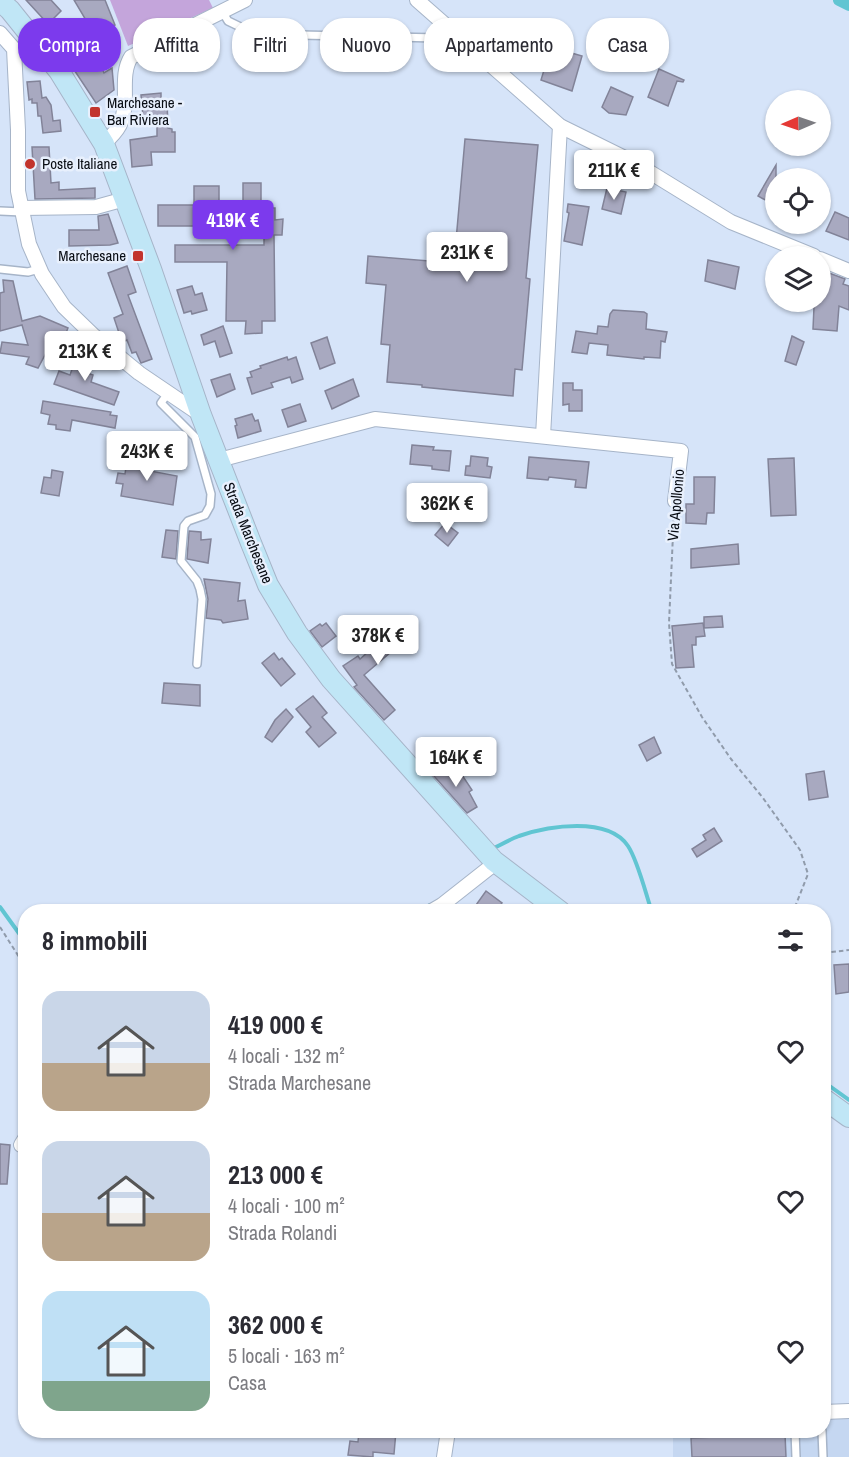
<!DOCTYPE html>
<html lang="it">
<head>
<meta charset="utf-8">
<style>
  body { margin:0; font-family:"Archivo Narrow",sans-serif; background:#f2f2f3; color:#2b2b33; height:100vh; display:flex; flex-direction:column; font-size:22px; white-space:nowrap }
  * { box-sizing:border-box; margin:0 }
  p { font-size:20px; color:#7c7c81 }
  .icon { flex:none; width:33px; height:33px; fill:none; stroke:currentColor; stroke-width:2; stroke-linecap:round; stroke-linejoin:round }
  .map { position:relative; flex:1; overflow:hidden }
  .details { position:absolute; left:18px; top:904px; width:813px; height:534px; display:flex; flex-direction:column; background:#fff; border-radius:24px; box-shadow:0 2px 4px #0004 }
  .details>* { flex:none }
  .hud { position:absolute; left:18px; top:18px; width:813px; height:54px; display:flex; gap:12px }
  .needle { width:39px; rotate:268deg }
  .buttons { position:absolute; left:765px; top:90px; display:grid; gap:12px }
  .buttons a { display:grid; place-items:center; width:66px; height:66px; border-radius:50%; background:#fff; box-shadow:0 2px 4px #0004; font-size:30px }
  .price { position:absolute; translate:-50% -51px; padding:0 14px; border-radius:6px; background:#fff; color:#222; font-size:20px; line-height:39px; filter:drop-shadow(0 2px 3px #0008) }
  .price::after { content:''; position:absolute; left:50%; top:36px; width:18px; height:14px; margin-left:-9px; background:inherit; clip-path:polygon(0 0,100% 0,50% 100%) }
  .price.current { background:#7c3aed; color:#fff }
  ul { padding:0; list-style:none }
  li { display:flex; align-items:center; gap:18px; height:150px; padding:0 24px }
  li span { display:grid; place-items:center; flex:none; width:168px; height:120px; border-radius:18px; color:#555 }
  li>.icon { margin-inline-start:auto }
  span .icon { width:72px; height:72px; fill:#fffc; stroke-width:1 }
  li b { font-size:26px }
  h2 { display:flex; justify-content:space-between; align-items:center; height:72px; padding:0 24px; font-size:26px }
  .chip { padding:0 21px; border-radius:24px; background:#fff; box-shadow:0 2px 4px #0004; font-size:21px; line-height:54px }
  .chip.current { background:#7c3aed; color:#fff }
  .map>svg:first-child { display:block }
</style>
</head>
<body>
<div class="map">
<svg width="849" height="1457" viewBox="0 0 849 1457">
  <rect width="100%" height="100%" fill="#d6e4f9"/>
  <polygon fill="#c5d7f1" points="849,1417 849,1457 673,1457 673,1431 824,1431 824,1419"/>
  <polygon fill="#c4a5db" points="110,0 209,0 213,8 128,46"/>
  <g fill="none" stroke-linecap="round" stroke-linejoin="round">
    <g stroke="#61c5d2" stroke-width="4">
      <path d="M494,848C502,844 511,839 519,836C548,826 608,816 628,846C638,861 646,895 652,912"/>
      <polyline points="0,907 26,943"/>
      <polyline points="417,912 430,905"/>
      <polyline points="824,1082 849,1100"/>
    </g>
    <polyline stroke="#61c5d2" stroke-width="12" points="839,0 849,5"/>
  </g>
  <g fill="#a8a9c0" stroke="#828398" stroke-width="1.5">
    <polygon points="26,0 51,0 61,11 48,24"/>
    <polygon points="74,0 105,0 115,25 93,32"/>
    <polygon points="507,22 528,30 520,49 497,42"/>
    <polygon points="75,26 89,40 83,44 92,59 97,56 104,73 112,68 114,90 96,103 53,38"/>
    <polygon points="614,44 634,50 629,66 610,57"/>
    <polygon points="551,47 582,56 572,91 541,80"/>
    <polygon points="659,69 684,80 683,82 677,81 668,106 648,97"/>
    <polygon points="40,81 42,98 46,97 51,105 53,121 60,120 61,131 43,133 41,116 38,116 37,103 32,103 32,99 29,100 27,82"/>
    <polygon points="611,87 633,97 626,115 609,113 602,107"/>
    <polygon points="161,93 161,101 167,101 168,128 172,129 172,132 175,132 175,152 151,152 152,165 132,167 130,140 157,136 157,119 143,117 141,95"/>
    <polygon points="465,139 538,145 526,278 530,279 522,370 515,369 513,396 422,387 422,385 387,382 390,345 381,344 386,285 366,283 368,256 454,263"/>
    <polygon points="32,147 49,147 51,183 59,182 59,190 95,188 95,198 35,199"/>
    <polygon points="776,165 776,197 773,202 769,202 758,196"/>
    <polygon points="243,183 261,183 261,208 275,208 275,220 283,219 282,235 274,235 275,321 262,321 262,333 245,334 246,321 226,321 227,262 175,262 175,245 264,245 264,228 254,228 254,216 231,216 231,223 227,223 227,226 158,226 158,205 194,205 194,186 219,186 219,206 243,206"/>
    <polygon points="607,188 626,192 621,214 602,209"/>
    <polygon points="568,204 589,207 582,245 564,241 569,213 567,212"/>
    <polygon points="835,212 849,218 849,240 826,231"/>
    <polygon points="108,214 118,243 110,245 69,246 69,230 99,230 98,216"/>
    <polygon points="708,260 739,267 735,289 705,281"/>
    <polygon points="127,266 136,292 128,295 152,359 141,363 136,352 132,353 127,340 122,342 114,318 123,314 108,273"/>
    <polygon points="829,273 845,279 843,284 849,286 849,310 839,306 837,331 813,329 814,307 820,302 820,296"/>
    <polygon points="3,280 13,281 22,321 40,316 68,328 64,338 52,354 55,336 38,368 26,364 29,357 0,353 2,342 28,345 22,325 0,331 0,293 4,292"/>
    <polygon points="192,286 195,295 202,293 207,310 192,314 191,311 184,313 177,290"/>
    <polygon points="613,310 644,312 647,314 646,329 667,332 665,342 661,341 660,358 644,357 644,359 607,355 608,345 589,343 587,354 572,352 576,331 597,334 598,326 608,327 610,314"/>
    <polygon points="223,326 232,353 220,357 215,341 204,345 201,335"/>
    <polygon points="792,336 804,342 796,365 785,361"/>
    <polygon points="327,337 335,363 320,369 311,343"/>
    <polygon points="78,352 92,358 87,373 93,375 91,382 119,392 114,405 54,384 59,371 70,375"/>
    <polygon points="287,357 288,360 296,357 303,379 292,383 290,377 271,383 273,387 252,394 247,378 252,377 250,372 261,368 260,366"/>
    <polygon points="230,374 235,389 217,397 211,380"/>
    <polygon points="353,379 359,396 332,409 325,391"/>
    <polygon points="563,383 573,383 573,390 582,390 582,411 569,411 569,404 563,405"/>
    <polygon points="43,401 111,412 110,415 117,416 115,428 72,420 70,431 56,429 56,425 48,424 50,415 41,413"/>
    <polygon points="300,404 306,421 288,427 282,410"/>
    <polygon points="252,414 255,421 258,420 261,431 238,438 235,426 237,425 235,419"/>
    <polygon points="412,445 434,447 433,450 451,451 449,471 432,469 432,466 410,464"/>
    <polygon points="143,448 153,450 150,471 177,476 173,505 121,496 123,484 116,483 118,473 125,474 126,467 134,469 137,453 142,454"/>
    <polygon points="471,456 488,458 487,466 492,467 490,478 465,475 466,466 470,466"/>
    <polygon points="529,457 589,462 586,488 575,487 576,480 549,477 548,480 527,478"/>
    <polygon points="794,458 796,515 771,516 768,459"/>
    <polygon points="52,470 63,472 59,496 41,493 44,477 51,478"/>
    <polygon points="694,477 715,477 714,513 707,513 706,524 686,523 686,504 694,504"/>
    <polygon points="445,523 458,533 448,546 435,535"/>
    <polygon points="166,530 178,531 176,559 162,557"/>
    <polygon points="189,531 201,532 201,540 211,539 208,563 187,559"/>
    <polygon points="738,544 739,564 691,568 691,549"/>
    <polygon points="204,579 240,583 238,601 245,600 248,619 223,623 221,620 206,618 208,599"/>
    <polygon points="398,616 414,636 405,643 404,641 364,675 395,710 384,720 354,687 357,685 343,666 358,656 360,659 388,634 383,629"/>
    <polygon points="722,616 723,627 704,628 704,617"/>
    <polygon points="326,623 336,636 322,647 310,631 320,624 322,626"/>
    <polygon points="703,623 705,636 696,637 696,645 692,645 694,667 676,668 672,626"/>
    <polygon points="274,653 279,660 282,658 295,674 281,686 262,663"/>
    <polygon points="164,683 200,685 200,706 162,703"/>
    <polygon points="313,696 327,713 322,717 336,733 319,747 306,732 311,727 296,709"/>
    <polygon points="286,709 293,717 272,742 265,737 275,720"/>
    <polygon points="654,737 661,753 647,761 639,745"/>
    <polygon points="427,765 433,771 441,765 452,779 460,772 472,790 469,792 477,807 467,813 425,766"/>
    <polygon points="824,771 828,797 809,800 806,774"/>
    <polygon points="714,828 722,841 697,857 692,849 706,840 703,835"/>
    <polygon points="486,891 502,903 495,912 471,912"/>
    <polygon points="849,964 849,992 836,994 834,965"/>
    <polygon points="0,1144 10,1145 7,1184 0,1184"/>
    <polygon points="359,1431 396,1431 394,1454 373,1452 373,1457 348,1455 350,1441 358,1442"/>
    <polygon points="785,1434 786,1457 692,1457 691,1438"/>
  </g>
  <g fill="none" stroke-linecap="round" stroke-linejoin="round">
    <defs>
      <g id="lane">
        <polyline points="222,11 228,21 255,34 438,38 453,32"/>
        <polyline points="0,211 22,212"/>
        <polyline points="0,269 28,272 39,269"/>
        <polyline points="168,393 161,403 195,437 211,494 210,506 205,515 188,521 184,526 181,561 197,581 200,589 202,599 197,664"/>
        <polyline points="795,1431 796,1457"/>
        <polyline points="822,1431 823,1457"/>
      </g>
      <g id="street">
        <polyline points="417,0 560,126 635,163 731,222 814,256"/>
        <polyline points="0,33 14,49 18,130 18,191 29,244 42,274 64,307 94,336 139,373 201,415"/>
        <path d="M104,144C110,137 118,131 121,122C130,102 119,76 131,57L245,0"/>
        <polyline points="21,208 96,207 125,199"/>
        <polyline points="820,259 849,271"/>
        <polyline points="543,436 560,126"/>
        <polyline points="219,460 375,419 681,451 675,501"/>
        <polyline points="430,912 442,905 489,868 494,861"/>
        <polyline points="21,1145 26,1137"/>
        <polyline points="824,1412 849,1411"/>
        <polyline points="444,1457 448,1431"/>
      </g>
      <g id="secondary">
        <polyline points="0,1 10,10 59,71 104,144 151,269 201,415 251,543 268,585 297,633 331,679 494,861 561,912"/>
        <polyline points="824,1099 849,1117"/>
      </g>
    </defs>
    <use href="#lane" stroke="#a6b4c8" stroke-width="10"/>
    <use href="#street" stroke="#a6b4c8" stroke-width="16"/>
    <use href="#secondary" stroke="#a6b4c8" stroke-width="22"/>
    <g stroke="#909bab" stroke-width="2" stroke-dasharray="4.5 3" stroke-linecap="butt">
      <polyline points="674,512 669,623 672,664 702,717 731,759 763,798 800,850 808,874 793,912"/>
      <polyline points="0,927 26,968"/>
      <polyline points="824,953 849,950"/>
    </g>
    <use href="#lane" stroke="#fff" stroke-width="7"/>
    <use href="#street" stroke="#fff" stroke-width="14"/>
    <use href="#secondary" stroke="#c0e6f6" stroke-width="20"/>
  </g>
  <g fill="#c2342d" stroke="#e8f0fd" stroke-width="2">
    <rect x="89" y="106" width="12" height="12" rx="3"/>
    <circle cx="30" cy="164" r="6"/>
    <rect x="132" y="250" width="12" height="12" rx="3"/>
  </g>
  <g text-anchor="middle" stroke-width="5" stroke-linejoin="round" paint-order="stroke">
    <g font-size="15" fill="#080c13" stroke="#e8f0fd" text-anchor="start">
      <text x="107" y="108">Marchesane -<tspan x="107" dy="17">Bar Riviera</tspan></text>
      <text x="42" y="169">Poste Italiane</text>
      <text x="126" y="261" text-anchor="end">Marchesane</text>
    </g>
    <g font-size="15" fill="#080c13" stroke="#e8f0fd">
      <text transform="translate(676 505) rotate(-85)" y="5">Via Apollonio</text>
      <text transform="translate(248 533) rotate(68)" y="5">Strada Marchesane</text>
    </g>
  </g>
</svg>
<div class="buttons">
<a><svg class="needle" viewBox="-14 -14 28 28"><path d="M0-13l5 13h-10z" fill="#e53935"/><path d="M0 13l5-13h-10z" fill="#7c7c81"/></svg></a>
<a><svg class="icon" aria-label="locate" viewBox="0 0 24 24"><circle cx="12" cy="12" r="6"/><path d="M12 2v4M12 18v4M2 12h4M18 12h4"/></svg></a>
<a><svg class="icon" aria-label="layers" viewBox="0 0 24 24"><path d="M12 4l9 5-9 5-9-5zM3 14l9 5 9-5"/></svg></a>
</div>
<b class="price" style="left:614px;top:201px">211K €</b>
<b class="price current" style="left:233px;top:251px">419K €</b>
<b class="price" style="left:467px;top:283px">231K €</b>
<b class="price" style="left:85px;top:382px">213K €</b>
<b class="price" style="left:147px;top:482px">243K €</b>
<b class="price" style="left:447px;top:534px">362K €</b>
<b class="price" style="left:378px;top:666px">378K €</b>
<b class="price" style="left:456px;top:788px">164K €</b>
<div class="hud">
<a class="chip current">Compra</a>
<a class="chip">Affitta</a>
<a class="chip">Filtri</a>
<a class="chip">Nuovo</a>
<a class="chip">Appartamento</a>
<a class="chip">Casa</a>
</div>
<section class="details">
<h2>8 immobili<svg class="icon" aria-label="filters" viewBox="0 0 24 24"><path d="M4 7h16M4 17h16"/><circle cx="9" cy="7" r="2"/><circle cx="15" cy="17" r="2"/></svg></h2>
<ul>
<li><span style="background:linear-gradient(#c9d6e8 60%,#b9a48a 0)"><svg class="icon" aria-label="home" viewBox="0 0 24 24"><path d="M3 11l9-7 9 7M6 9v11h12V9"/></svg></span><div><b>419 000 €</b><p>4 locali · 132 m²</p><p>Strada Marchesane</p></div><svg class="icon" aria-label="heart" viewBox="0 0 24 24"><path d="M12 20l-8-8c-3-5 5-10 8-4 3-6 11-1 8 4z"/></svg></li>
<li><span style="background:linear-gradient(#c9d6e8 60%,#b9a48a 0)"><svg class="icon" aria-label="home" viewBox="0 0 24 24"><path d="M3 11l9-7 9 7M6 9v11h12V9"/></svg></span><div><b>213 000 €</b><p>4 locali · 100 m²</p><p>Strada Rolandi</p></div><svg class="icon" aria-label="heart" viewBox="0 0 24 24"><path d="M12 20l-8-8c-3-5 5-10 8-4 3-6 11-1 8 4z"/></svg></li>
<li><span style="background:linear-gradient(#bfe0f5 75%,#7fa58c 0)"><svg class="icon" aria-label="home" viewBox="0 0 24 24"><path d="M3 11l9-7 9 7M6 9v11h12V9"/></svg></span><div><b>362 000 €</b><p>5 locali · 163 m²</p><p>Casa</p></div><svg class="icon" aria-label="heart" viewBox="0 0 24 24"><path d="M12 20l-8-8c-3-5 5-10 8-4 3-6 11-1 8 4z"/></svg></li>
</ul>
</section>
</div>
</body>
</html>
